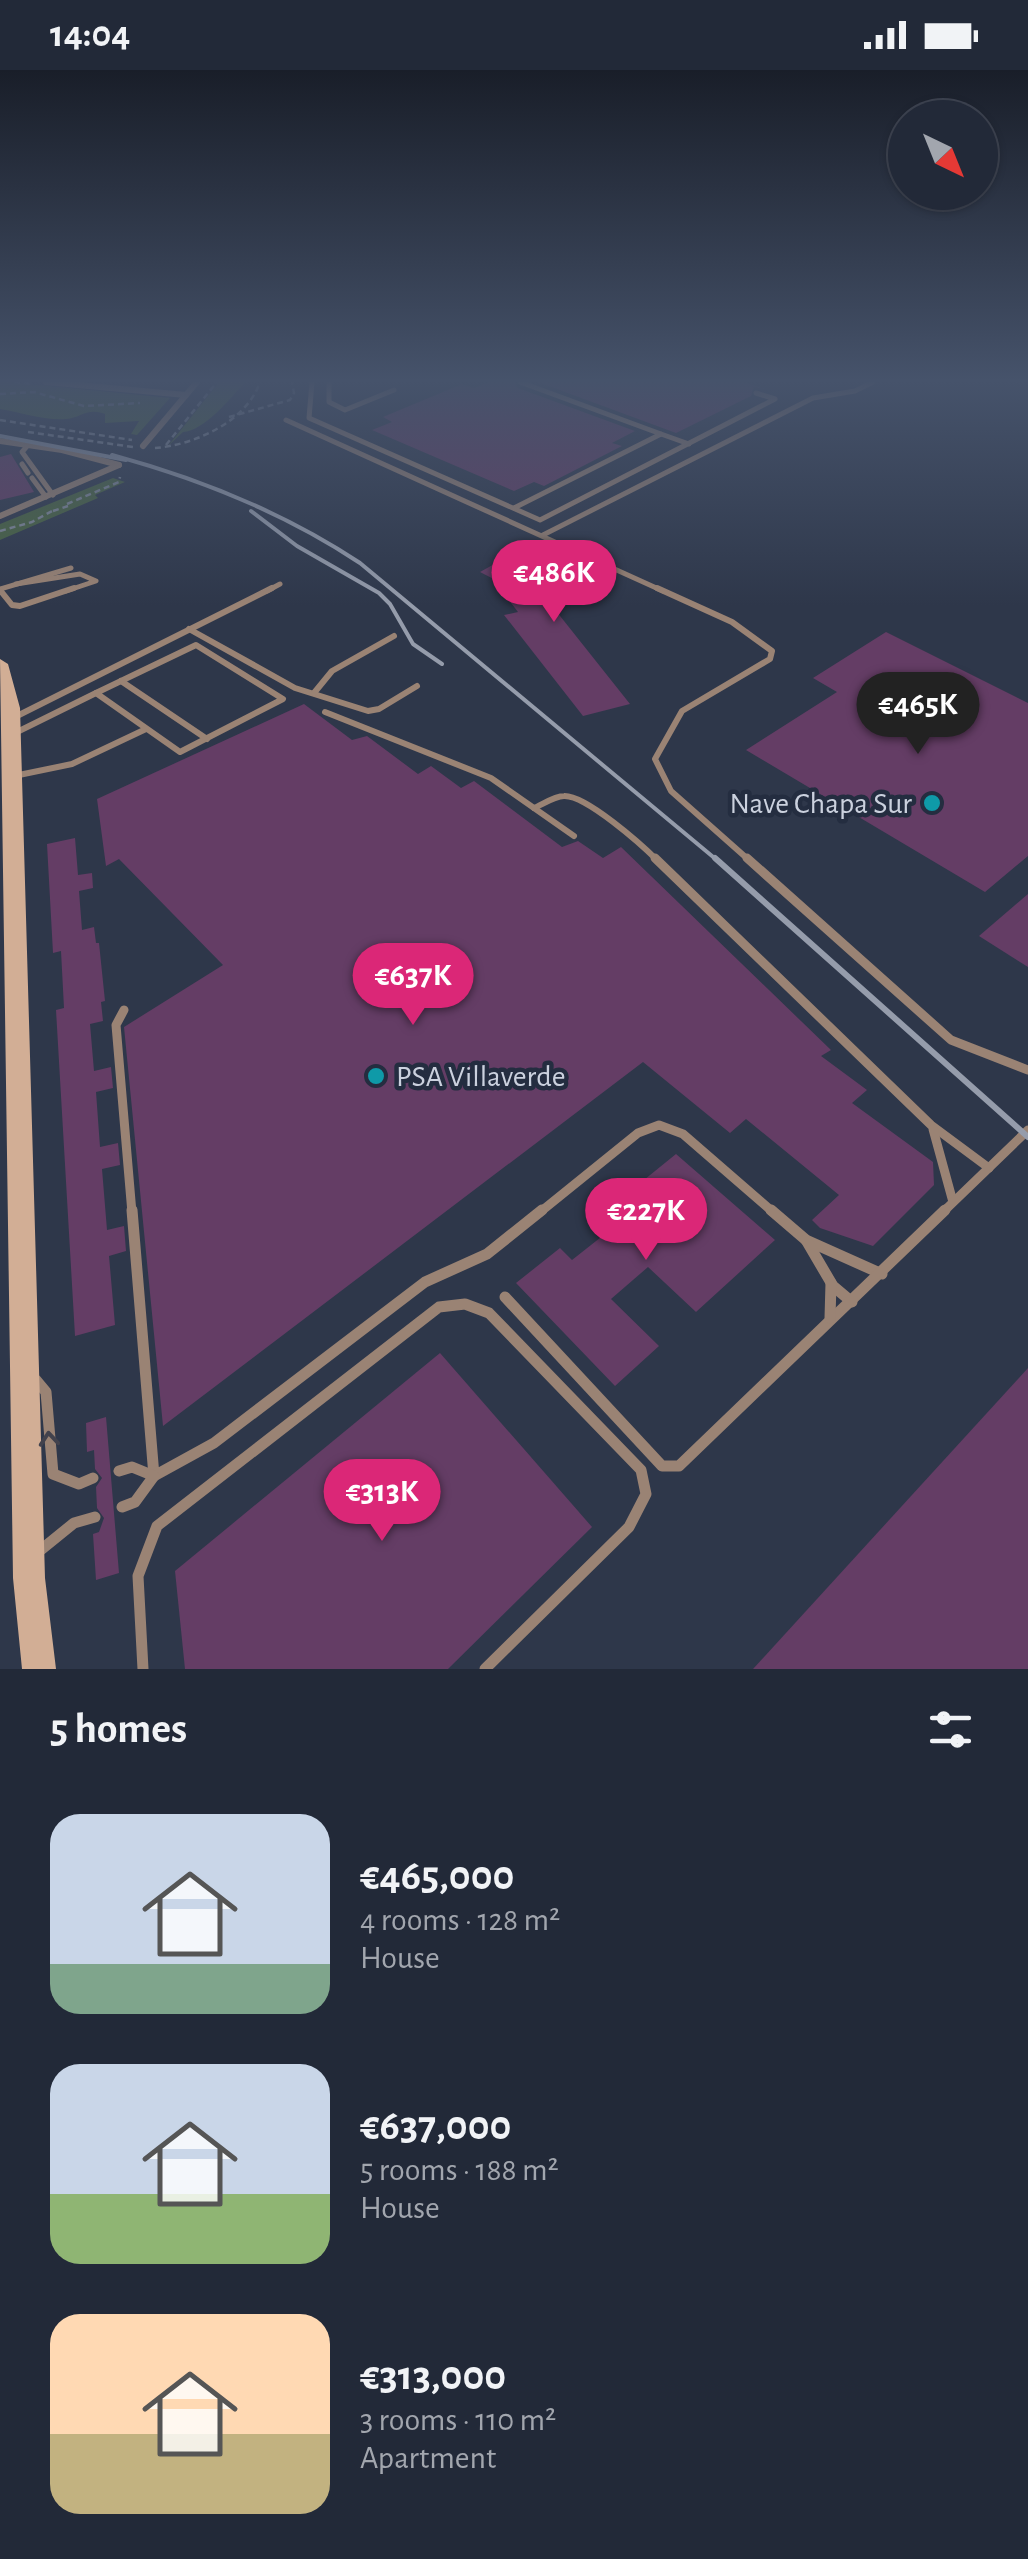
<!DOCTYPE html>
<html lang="en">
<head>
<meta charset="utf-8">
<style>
  body { margin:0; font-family:"Alegreya Sans",sans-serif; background:#2e3543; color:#f1f3f6; height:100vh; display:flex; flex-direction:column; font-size:38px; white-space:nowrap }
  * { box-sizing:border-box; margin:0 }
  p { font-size:32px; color:#a2a6ae }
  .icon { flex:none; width:55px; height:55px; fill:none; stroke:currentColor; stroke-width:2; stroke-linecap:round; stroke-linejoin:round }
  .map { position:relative; height:1599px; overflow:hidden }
  .details { display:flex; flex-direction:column; background:#222938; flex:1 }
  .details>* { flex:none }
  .needle { width:65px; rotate:137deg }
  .buttons { position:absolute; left:888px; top:30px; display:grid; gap:20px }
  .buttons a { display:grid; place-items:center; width:110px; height:110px; border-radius:50%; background:#222938; box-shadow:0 2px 8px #0004,0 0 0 2px #3f4553; font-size:50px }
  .price { position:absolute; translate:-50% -85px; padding:0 22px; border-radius:35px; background:#db2777; color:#fff; font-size:32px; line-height:65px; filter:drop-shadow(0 2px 5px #0008) }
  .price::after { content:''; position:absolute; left:50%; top:60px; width:30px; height:22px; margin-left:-15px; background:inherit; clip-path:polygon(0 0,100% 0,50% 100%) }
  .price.active { background:#222; color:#fff }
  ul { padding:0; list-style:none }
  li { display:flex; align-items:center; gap:30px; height:250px; padding:0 50px }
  li span { display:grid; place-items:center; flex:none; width:280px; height:200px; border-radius:30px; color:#555 }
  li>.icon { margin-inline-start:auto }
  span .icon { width:120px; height:120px; fill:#fffc; stroke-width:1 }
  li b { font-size:42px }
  h2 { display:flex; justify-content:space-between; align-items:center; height:120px; padding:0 50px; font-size:42px }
  .status { display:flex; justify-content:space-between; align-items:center; height:70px; padding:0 50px; background:#222938; direction:ltr }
  .status svg { height:28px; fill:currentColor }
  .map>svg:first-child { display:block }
</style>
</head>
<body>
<div class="status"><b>14:04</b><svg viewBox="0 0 49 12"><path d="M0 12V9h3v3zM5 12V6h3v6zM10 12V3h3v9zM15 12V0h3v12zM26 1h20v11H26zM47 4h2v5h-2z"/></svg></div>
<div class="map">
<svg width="1028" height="1599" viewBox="0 0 1028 1599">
  <rect width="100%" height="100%" fill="#2e374a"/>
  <g fill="#496440">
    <path d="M0,312H8L170,328L137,365L131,364L139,351L105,353V344C87,337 81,348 66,349C45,351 20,342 0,339Z"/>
    <path d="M219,312H245C231,328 204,361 183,362L168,376Z"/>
    <polygon points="113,408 125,412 95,425 98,428 0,470 0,454"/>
  </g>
  <g fill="#643d65">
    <polygon points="489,312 514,312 518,318 635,361 612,373 622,376 544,416 534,412 514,421 372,360 392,352 383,347 462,314 474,318"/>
    <polygon points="538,312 744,312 765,319 754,317 751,326 676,363"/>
    <polygon points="11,384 34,422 0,430 0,387"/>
    <polygon points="534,472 597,499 545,527 630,634 583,646 504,545 518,542 505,525 515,520 480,502"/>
    <polygon points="886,562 1028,633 1028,786 985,822 746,680 837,622 813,608"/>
    <polygon points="304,634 352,670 367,666 418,704 431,696 461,718 474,711 562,777 578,771 603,788 621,777 831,980 821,986 867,1020 852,1033 933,1092 934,1115 873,1176 820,1158 812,1150 839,1125 746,1049 730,1063 643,992 163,1356 124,957 223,895 119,789 106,796 97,729"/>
    <polygon points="75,768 78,805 92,803 93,818 79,821 82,860 94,857 96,873 99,873 105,931 101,932 103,951 90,954 94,1001 111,997 113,1018 96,1022 100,1077 118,1073 120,1095 102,1099 107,1160 124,1156 126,1181 109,1186 115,1255 75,1266 56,940 64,938 61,881 53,883 47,774"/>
    <polygon points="1028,824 1028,897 979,866"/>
    <polygon points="676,1084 775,1170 696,1242 648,1197 611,1229 659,1276 615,1316 516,1213 560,1178 572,1190 610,1160 597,1148"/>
    <polygon points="440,1283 592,1457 448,1599 185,1599 175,1501"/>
    <polygon points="1028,1298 1028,1599 753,1599"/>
    <polygon points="106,1347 119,1503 96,1510 93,1464 99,1462 104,1448 97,1438 96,1417 102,1408 95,1399 94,1380 87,1382 86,1353"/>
  </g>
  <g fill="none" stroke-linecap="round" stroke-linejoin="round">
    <g stroke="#848c9b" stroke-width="2.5" stroke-dasharray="6 4" stroke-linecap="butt">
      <polyline points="14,312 32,314"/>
      <polyline points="0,324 34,322 84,336 140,333"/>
      <polyline points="229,347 290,330 294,323 292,312"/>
      <polyline points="0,350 132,370"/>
      <polyline points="28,362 133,377"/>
      <polyline points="166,375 217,312"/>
      <path d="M155,378C195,375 247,351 260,312"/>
      <polyline points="67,434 119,412 120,407"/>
      <polyline points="53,441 68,436"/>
      <polyline points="0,461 32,452 52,441"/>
    </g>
    <g stroke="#9a8374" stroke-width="5">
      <polyline points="312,312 309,348 540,450 775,329 756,323"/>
      <polyline points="329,312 329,332 345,340 394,320"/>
      <polyline points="286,350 663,521"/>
      <polyline points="661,364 689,374"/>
      <polyline points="28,375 22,382 53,425"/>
      <polyline points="22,394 28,403"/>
      <polyline points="32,408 46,427"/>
      <polyline points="514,438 661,364 520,312"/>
      <polyline points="543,465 813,328 855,321 873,312"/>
      <polyline points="16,514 80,504 96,511 66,521"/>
      <polyline points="0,519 71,498"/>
      <polyline points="267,521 280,514"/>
    </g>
    <g stroke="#9a8374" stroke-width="6">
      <polyline points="657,518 732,552 772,581 770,589 682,641 655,689 671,721 750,791"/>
      <polyline points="0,520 12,535 20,536 74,518"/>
      <polyline points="189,559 295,618 368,641 379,639 417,616"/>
      <polygon points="196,575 283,629 180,682 96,623"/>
      <polyline points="121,611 207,669"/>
      <polyline points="314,623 332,601 394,566"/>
      <polyline points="325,642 491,708 574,766"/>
      <polyline points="15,647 272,518"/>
      <polyline points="13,664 96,623"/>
      <polyline points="14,706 72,694 146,659"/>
      <path d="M534,738C543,734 555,726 564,726C586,725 642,775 658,791"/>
    </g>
    <g stroke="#9a8374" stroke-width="9">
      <polyline points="655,788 931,1055 989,1098"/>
      <polyline points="747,788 951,970 1028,1000"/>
      <polyline points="124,940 116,955 132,1143"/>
      <polyline points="933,1059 953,1132"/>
      <polyline points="539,1143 638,1063 659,1055 683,1064 774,1143"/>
      <polyline points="942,1143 1028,1060"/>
    </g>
    <g stroke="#9a8374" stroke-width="11">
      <polyline points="132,1140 154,1406 214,1373 425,1212 487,1184 542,1140"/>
      <polyline points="771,1140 806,1170 882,1204"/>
      <polyline points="806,1170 833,1216 852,1232"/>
      <polyline points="505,1227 662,1396 679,1396 945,1140"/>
      <polyline points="830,1248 831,1213"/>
      <polyline points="36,1310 46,1322 53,1404 79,1414 93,1408"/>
      <polyline points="119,1401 132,1397 154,1406 135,1432 122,1437"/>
      <polyline points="37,1483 74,1453 95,1447"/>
      <polyline points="143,1599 138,1506 157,1456 439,1237 465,1234 489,1243 641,1400 646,1424 629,1457 485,1599"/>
    </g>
    <g stroke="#9a8374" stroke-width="6">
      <polyline points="46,312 186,325"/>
      <polyline points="0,371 62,380 119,395"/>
      <polyline points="143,376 197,312"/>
      <polyline points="0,446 119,395"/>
    </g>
    <polygon fill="#d2ae95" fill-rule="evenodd" points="0,589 8,594 20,638 45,1508 56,1599 22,1599 13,1508"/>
    <g stroke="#959cab" stroke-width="4">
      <polyline points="0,366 126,390"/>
      <path d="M112,385C201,409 283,442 360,493L718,791"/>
      <polyline points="251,441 297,476 379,523 390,534 413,574 442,594"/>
    </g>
    <polyline stroke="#959cab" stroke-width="6" points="715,788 1028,1067"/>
  </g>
  <defs><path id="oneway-chevron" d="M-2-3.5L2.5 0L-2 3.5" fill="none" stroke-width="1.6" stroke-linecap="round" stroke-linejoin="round" transform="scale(2.5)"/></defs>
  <use stroke="#42424d" href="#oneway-chevron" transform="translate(49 1369) rotate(-95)"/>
  <linearGradient id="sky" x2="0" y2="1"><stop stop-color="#191e29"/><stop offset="0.58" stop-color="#46536b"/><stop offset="1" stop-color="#46536b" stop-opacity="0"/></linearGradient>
  <rect width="1028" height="536" fill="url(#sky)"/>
  <g fill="#0f9aa8" stroke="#242d40" stroke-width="4">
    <circle cx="932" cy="733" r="10"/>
    <circle cx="376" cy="1006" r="10"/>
  </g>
  <g text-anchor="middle" stroke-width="9" stroke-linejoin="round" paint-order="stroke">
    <g font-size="30" fill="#cbd1de" stroke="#242d40" text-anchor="end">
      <text x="912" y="743">Nave Chapa Sur</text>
      <text x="396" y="1016" text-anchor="start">PSA Villaverde</text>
    </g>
  </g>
</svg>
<div class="buttons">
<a><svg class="needle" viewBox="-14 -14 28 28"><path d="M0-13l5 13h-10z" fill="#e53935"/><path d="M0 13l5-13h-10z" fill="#a2a6ae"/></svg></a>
</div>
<b class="price" style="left:554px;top:555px">€486K</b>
<b class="price active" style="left:918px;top:687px">€465K</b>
<b class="price" style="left:413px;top:958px">€637K</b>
<b class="price" style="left:646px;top:1193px">€227K</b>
<b class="price" style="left:382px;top:1474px">€313K</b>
</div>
<section class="details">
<h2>5 homes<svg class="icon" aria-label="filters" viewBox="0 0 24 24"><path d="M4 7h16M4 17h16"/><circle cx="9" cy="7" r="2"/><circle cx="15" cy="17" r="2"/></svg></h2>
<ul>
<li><span style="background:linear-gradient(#c9d6e8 75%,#7fa58c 0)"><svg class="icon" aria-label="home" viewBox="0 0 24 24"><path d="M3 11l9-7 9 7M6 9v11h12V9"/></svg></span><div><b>€465,000</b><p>4 rooms · 128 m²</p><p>House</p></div></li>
<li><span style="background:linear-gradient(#c9d6e8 65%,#8fb573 0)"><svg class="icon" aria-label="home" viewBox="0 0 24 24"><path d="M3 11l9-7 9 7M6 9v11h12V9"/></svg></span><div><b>€637,000</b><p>5 rooms · 188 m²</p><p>House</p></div></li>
<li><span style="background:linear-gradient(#ffd9b3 60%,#c2b280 0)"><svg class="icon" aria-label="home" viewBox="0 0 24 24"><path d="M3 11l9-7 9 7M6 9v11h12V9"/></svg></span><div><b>€313,000</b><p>3 rooms · 110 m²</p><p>Apartment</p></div></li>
</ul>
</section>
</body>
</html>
